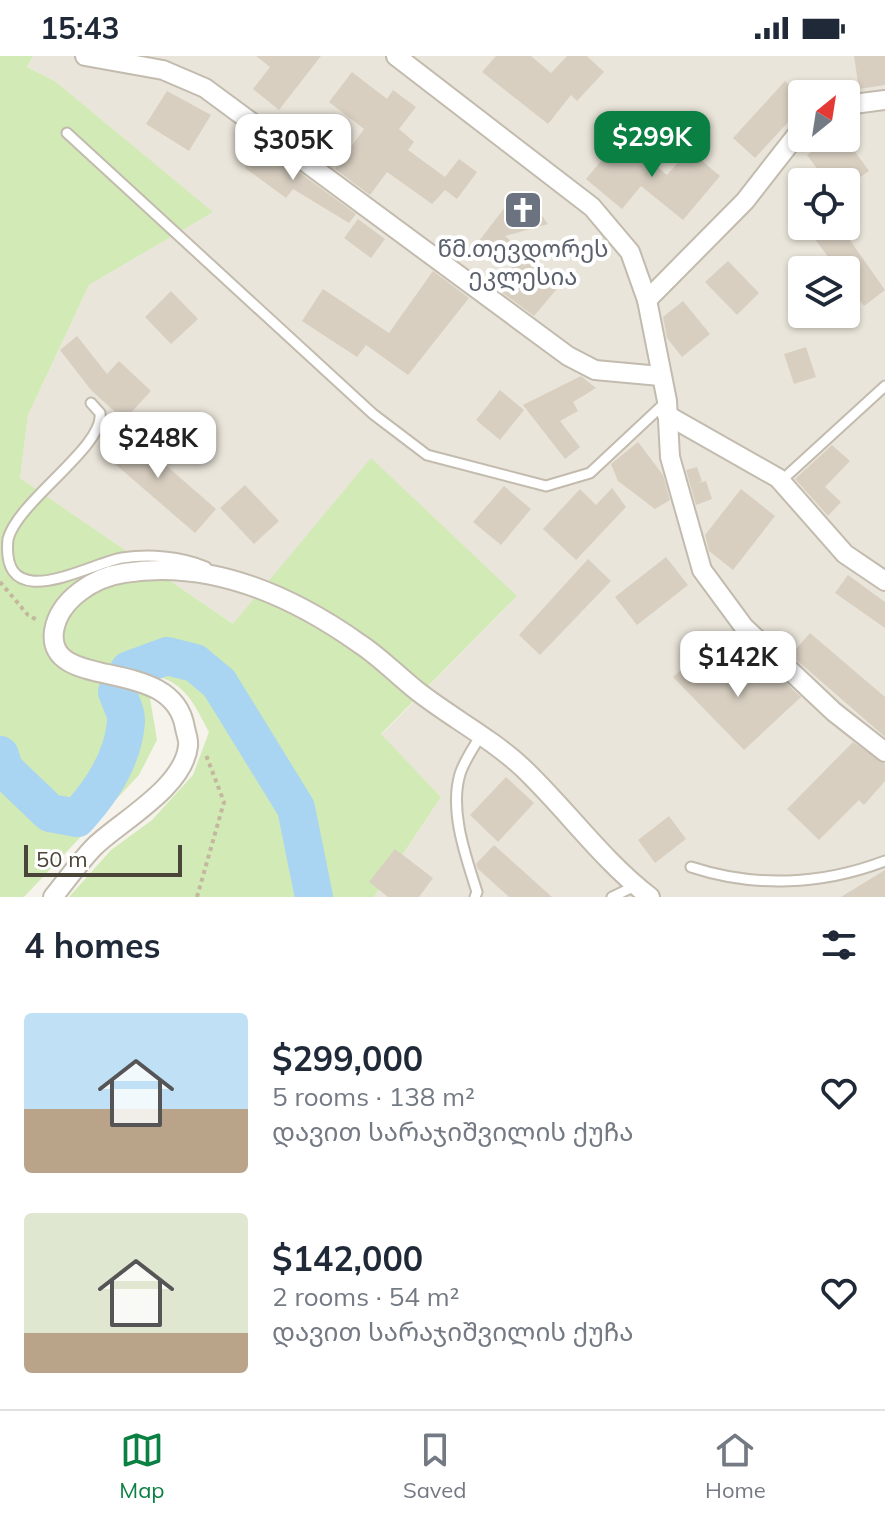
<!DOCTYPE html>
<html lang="en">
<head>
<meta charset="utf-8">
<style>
  body { margin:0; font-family:Mulish,"Noto Sans Georgian",sans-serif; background:#f6f6f7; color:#1f2937; height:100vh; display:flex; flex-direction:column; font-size:30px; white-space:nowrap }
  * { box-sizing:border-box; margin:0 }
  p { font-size:26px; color:#747a83 }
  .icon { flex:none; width:44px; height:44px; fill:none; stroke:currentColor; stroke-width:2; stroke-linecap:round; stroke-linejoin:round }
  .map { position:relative; height:841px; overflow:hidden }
  .side { display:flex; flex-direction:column; background:#fff; flex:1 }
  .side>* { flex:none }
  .needle { width:52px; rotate:30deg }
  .buttons { position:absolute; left:788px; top:24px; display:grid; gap:16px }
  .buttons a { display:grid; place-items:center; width:72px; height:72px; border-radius:8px; background:#fff; box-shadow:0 2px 6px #0004; font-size:40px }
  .scale { position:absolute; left:24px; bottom:20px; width:158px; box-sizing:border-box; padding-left:8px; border:4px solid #4b4439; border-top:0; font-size:22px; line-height:28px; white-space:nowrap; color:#4b4439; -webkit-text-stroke:6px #fff; paint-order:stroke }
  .price { position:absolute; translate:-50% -68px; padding:0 18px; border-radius:16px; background:#fff; color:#222; font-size:26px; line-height:52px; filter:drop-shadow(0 2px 4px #0008) }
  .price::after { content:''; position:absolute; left:50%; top:48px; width:24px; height:18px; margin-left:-12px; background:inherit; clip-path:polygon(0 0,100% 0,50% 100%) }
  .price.current { background:#0b8043; color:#fff }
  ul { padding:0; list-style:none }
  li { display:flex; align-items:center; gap:24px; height:200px; padding:0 24px }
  li span { display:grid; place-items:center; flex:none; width:224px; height:160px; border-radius:8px; color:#555 }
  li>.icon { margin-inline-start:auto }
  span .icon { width:96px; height:96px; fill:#fffc; stroke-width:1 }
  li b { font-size:34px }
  h2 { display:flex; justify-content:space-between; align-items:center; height:96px; padding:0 24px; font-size:34px }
  .status { display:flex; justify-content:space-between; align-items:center; height:56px; padding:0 40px; background:#fff; direction:ltr }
  .status svg { height:22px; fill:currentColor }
  .tabs { display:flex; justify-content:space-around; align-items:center; height:112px; border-top:2px solid #e0e1e3; background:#fff; font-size:22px; color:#747a83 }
  .tabs a { display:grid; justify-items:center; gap:4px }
  .tabs .current { color:#0b8043 }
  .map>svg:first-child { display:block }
</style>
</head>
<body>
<div class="status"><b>15:43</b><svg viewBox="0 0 49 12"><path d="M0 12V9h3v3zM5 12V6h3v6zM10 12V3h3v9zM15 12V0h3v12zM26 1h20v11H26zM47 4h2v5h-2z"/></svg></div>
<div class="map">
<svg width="885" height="841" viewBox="0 0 885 841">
  <rect width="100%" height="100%" fill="#f6f3ec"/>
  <path fill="#eae5da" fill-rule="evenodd" d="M33,0H885V841H374L441,741L381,679L516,541L233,568L20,422L28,359L89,229L212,156L56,26L27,11ZM802,38H846V82H802ZM802,126H846V170H802ZM802,214H846V258H802Z"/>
  <path fill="#d2eab5" d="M0,0H33L27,11L56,26L213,156L89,229L28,359L20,422L233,568L371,402L517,540L381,678L441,741L374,841H69L111,794L152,764L193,719L209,676C193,646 184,623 146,618L157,684L139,719L24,841H0Z"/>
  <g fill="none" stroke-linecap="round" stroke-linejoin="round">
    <path stroke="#a9d4f2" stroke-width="38" d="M0,699L4,713L50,757L77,762C101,736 123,703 126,666C127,657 120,645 117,636L129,614L167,600L195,607L219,627L296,752L314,841"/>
  </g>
  <g fill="#d8cfc1">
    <polygon points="256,0 321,0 279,54 253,33 270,11"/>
    <polygon points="496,0 531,0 551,17 567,0 587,0 604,16 577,45 571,39 548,68 482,16"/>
    <polygon points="854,0 885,0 885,29 859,33"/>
    <polygon points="352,16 387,43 393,34 416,51 399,73 414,86 408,94 445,121 459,103 477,116 457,143 445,134 432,148 387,116 370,139 335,113 364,73 329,46"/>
    <polygon points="785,25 802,41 802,51 755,102 733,82"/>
    <polygon points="167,35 211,59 189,95 146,68"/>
    <polygon points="621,81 667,119 689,94 720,120 683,164 641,130 622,153 586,123"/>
    <polygon points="831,82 845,82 869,115 853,126 827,126 807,99"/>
    <polygon points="262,89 356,158 349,167 293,133 286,142 245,112"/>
    <polygon points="515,138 540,157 548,168 505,180 561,228 534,260 495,231 512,211 479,185"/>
    <polygon points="358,163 385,183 371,202 344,182"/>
    <polygon points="805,170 840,170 885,234 864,250 846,225 846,214 838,214"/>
    <polygon points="728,205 759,237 737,259 705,226"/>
    <polygon points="433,215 469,242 408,319 366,289 357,301 302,265 323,233 389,277"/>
    <polygon points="171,235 198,263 171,288 145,261"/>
    <polygon points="683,245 710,278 682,301 667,282 663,261"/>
    <polygon points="77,280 107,318 119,305 151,335 124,364 91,334 60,294"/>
    <polygon points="806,291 816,321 794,328 784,298"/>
    <polygon points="581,320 596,332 573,346 578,355 560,365 580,391 565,403 523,349"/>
    <polygon points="500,334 524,354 500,384 476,364"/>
    <polygon points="121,370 216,453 195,477 100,395"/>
    <polygon points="638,386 663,419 670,444 655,453 618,425 611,408"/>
    <polygon points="832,389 850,405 825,431 841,446 828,460 795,423"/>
    <polygon points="697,411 702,425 698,427 706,425 712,443 696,449 686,414"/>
    <polygon points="245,429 279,465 254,488 220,452"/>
    <polygon points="504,430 531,453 501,489 473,466"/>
    <polygon points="612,432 626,451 576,504 543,473 580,433 596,449"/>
    <polygon points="741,433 775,460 733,514 709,495 705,479"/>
    <polygon points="666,501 688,529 637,569 615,541"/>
    <polygon points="588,503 611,525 540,599 519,579"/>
    <polygon points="848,519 885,546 885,572 835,537"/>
    <polygon points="810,577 885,641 885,681 791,599"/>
    <polygon points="702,595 739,637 766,609 801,641 744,694 673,621"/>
    <polygon points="853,686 885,708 885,725 864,749 859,744 819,784 787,753"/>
    <polygon points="506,721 534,747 498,786 470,759"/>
    <polygon points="669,760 686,783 655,807 638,784"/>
    <polygon points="494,789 552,841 509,841 478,813 476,808"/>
    <polygon points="395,793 433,822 419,841 388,841 369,826"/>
    <polygon points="885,814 885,841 841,841"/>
  </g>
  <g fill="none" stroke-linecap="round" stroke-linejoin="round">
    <defs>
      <g id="service">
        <polyline points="67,77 373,358 427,399 546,430 590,417 667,345"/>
        <path d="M91,347L100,357C105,390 18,445 8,483C0,562 90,507 122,502C148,498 181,500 206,511"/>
        <polyline points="781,425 885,330"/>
        <path d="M691,811C755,832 822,829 885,805"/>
        <path d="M475,841L477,836C466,801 449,755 460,718C464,705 474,691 481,679"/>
        <polyline points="612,841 635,830"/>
      </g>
      <g id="minor">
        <polyline points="85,0 163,14 205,32 568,300 595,314 660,320"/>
        <polyline points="396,0 592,151 630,196 647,244 667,345 670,401 702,514 744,571 834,656 885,696"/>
        <polyline points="846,49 885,44"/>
        <polyline points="647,244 745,145 802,72"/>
        <polyline points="667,359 778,422 845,498 885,525"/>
        <path d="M53,841C67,824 80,805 95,790C121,765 184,731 188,690C189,685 186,677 185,672C173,597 46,638 54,575C59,543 95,521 124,517C210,503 291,539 360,588C380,601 397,619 416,634C450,661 491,682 523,712C567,754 602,804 650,841"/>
      </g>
    </defs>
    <use href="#service" stroke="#c2bbae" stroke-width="13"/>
    <use href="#minor" stroke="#c2bbae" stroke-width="22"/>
    <g stroke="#c4b79f" stroke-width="4" stroke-dasharray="4 4" stroke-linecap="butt">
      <polyline points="0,526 28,559 37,564"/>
      <polyline points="197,841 224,746 206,699"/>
    </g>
    <use href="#service" stroke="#fff" stroke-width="9"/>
    <use href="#minor" stroke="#fff" stroke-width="18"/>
  </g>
  <defs>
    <symbol id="church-square" viewBox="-11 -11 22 22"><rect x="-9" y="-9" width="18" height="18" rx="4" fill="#6b7280" stroke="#fff"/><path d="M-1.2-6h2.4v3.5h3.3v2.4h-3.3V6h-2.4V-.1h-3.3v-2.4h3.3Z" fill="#fff"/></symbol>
  </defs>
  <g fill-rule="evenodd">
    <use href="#church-square" x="501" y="132" width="44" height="44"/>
  </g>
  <g text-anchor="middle" stroke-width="8" stroke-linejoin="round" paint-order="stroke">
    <g font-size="24" fill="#5b616d" stroke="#fff">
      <text x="523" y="201">წმ.თევდორეს<tspan x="523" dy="28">ეკლესია</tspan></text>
    </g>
  </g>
</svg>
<div class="buttons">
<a><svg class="needle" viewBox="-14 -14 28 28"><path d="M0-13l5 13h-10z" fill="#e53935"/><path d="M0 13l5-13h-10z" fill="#747a83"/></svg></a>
<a><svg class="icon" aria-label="locate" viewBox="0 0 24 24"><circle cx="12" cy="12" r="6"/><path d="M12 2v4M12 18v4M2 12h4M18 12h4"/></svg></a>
<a><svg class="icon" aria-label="layers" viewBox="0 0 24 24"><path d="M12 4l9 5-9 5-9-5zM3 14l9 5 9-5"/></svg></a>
</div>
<div class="scale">50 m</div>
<b class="price current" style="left:652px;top:123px">$299K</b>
<b class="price" style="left:293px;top:126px">$305K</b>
<b class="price" style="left:158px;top:424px">$248K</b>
<b class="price" style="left:738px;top:643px">$142K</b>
</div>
<section class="side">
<h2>4 homes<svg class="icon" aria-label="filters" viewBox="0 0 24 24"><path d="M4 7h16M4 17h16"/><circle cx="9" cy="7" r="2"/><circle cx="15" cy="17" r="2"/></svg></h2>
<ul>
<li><span style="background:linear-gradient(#bfe0f5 60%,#b9a48a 0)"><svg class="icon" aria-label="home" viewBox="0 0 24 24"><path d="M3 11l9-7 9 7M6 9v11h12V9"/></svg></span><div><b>$299,000</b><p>5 rooms · 138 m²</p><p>დავით სარაჯიშვილის ქუჩა</p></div><svg class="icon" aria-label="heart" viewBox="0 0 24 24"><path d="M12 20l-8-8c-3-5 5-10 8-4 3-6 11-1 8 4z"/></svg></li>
<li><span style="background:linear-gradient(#dfe7d0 75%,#b9a48a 0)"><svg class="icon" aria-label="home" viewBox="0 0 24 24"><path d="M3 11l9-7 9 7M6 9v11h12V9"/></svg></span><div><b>$142,000</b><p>2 rooms · 54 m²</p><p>დავით სარაჯიშვილის ქუჩა</p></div><svg class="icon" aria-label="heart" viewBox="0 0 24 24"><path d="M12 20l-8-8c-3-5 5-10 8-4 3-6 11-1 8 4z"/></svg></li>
</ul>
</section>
<nav class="tabs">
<a class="current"><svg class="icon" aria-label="map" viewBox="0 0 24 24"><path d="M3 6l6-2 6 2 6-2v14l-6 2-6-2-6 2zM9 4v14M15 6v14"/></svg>Map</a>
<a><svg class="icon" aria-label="saved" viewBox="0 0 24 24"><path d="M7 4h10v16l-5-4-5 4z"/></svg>Saved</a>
<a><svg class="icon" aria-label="home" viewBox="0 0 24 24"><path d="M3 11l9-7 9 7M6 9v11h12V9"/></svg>Home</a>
</nav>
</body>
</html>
